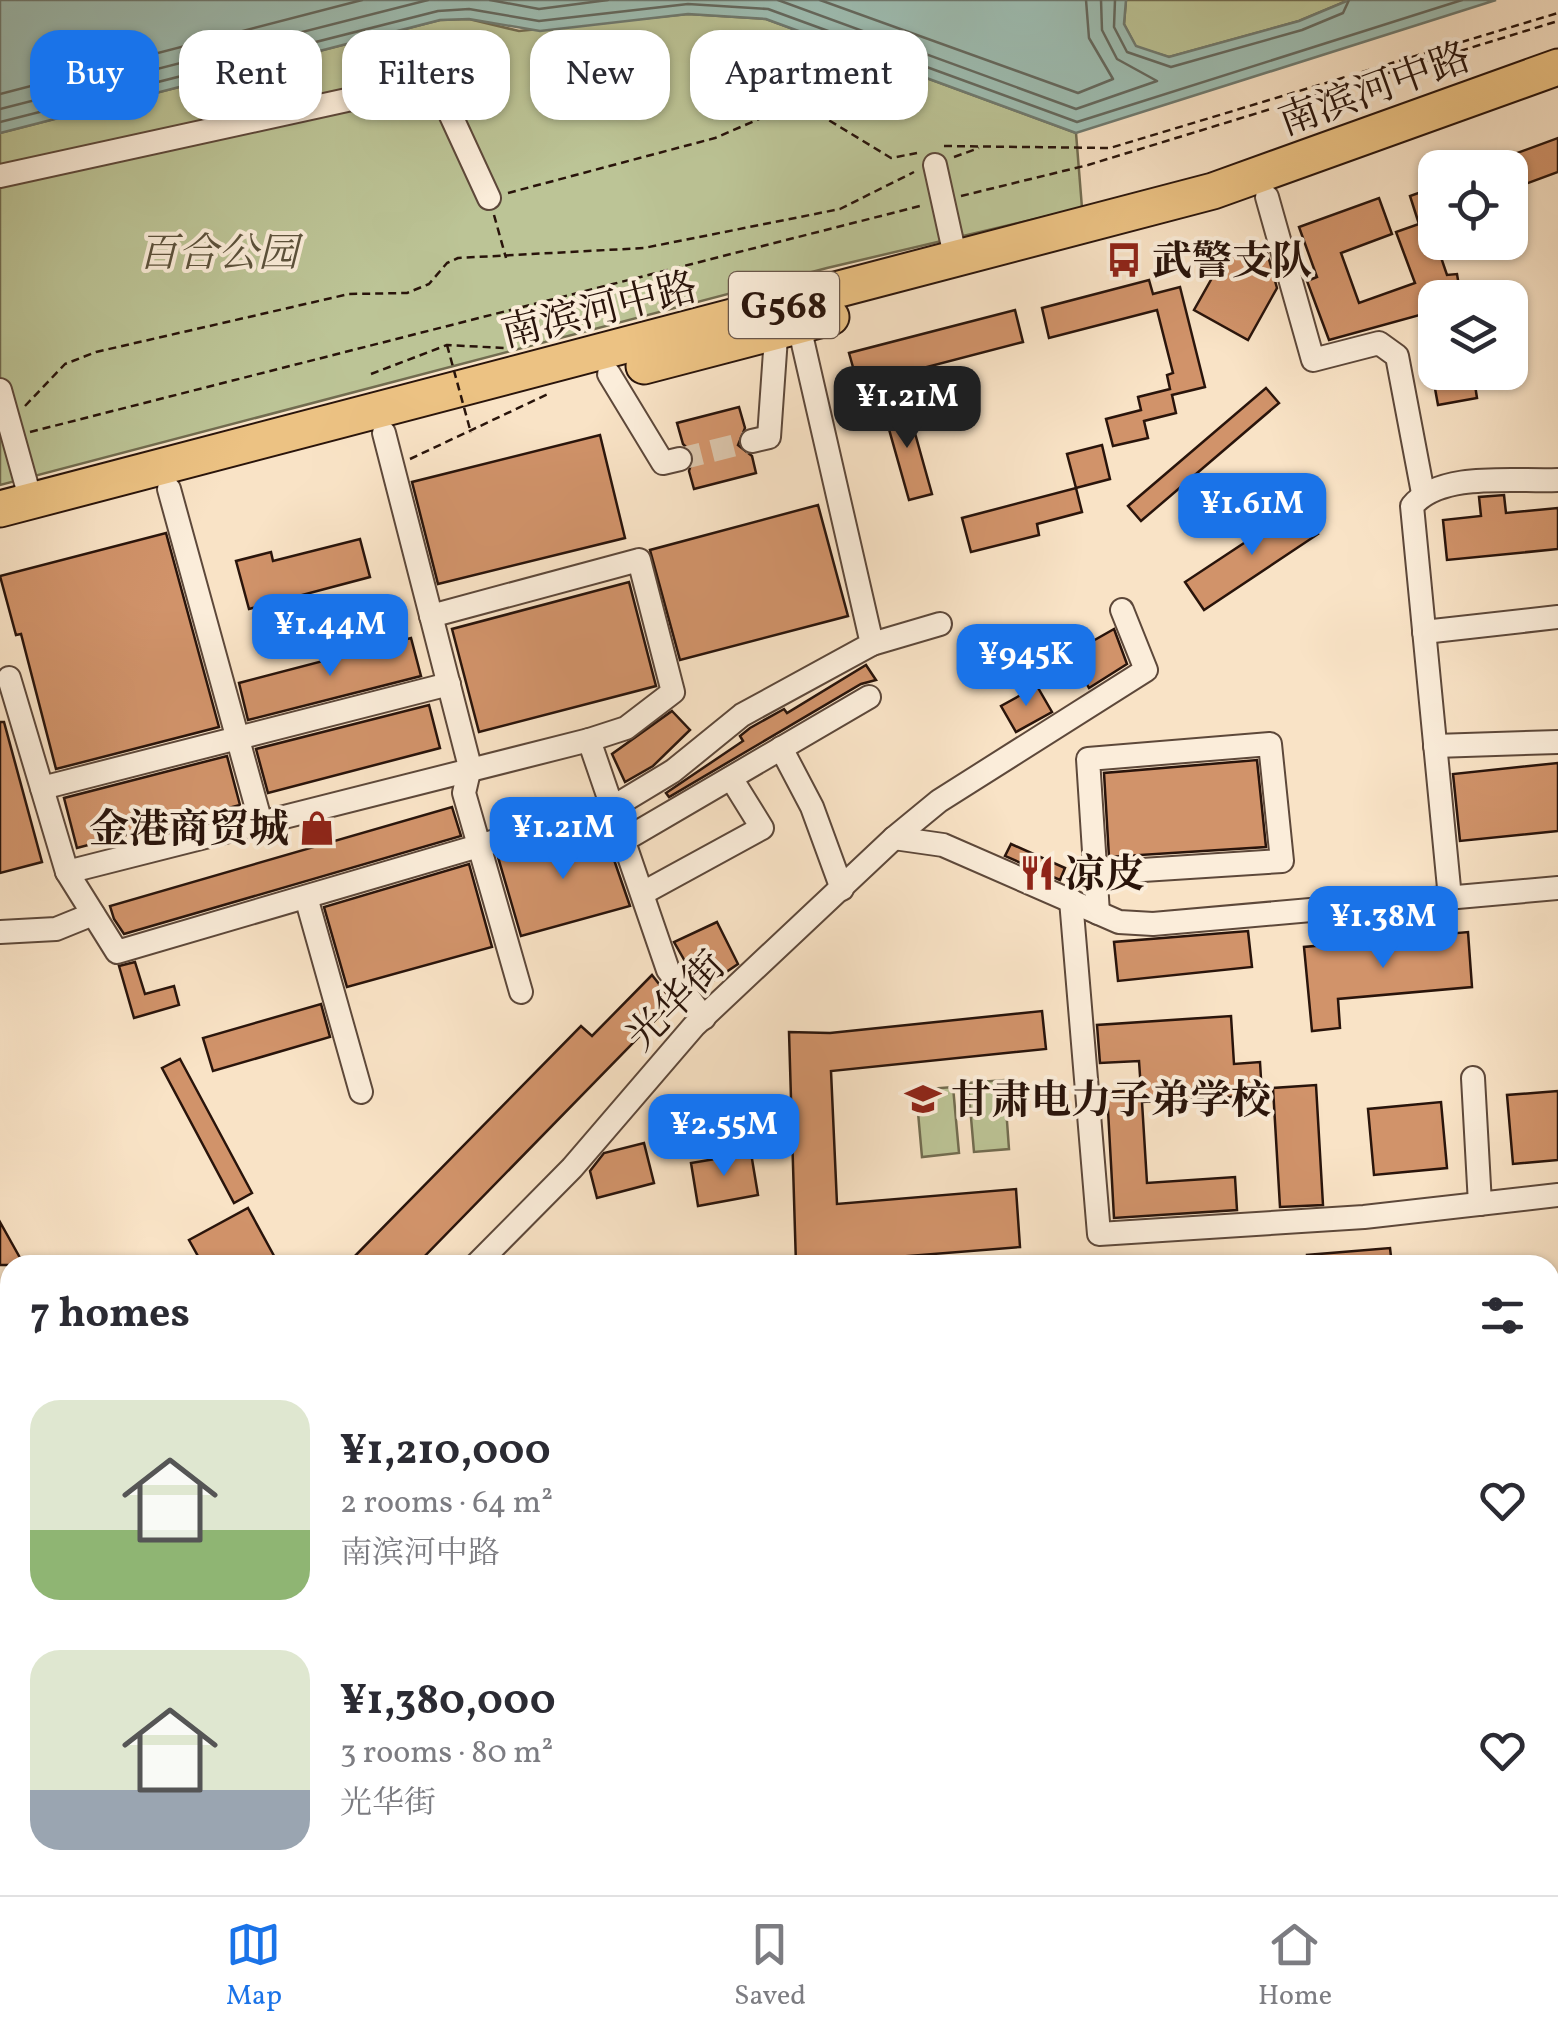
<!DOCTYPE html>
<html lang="en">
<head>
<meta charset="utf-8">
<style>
  body { margin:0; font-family:Vollkorn,"Noto Serif SC",serif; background:#f7f7f7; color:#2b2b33; height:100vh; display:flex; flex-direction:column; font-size:38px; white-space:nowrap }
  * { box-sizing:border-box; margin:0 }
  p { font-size:32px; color:#7c7c81 }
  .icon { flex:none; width:55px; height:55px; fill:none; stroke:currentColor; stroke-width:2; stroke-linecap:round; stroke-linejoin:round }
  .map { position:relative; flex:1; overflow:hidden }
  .side { position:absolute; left:0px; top:1255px; width:1560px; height:640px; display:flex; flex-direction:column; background:#fff; border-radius:30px 30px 0 0; box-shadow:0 2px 8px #0004 }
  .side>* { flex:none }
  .guide { position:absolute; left:30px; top:30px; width:1000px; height:90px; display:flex; gap:20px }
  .buttons { position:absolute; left:1418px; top:150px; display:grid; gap:20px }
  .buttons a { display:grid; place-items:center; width:110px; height:110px; border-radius:20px; background:#fff; box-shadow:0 2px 8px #0004; font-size:50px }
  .price { position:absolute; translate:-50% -85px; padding:0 22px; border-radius:20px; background:#1a73e8; color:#fff; font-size:32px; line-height:65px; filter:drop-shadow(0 2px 5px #0008) }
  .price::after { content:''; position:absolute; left:50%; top:60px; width:30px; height:22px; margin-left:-15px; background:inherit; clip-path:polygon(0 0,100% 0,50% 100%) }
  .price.on { background:#222; color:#fff }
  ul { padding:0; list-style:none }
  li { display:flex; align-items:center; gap:30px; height:250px; padding:0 30px }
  li span { display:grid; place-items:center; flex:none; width:280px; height:200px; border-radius:30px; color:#555 }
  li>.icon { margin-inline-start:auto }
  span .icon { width:120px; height:120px; fill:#fffc; stroke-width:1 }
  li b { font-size:42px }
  h2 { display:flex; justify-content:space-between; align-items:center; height:120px; padding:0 30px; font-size:42px }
  .tag { padding:0 35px; border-radius:30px; background:#fff; box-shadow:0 2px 8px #0004; font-size:35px; line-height:90px }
  .tag.on { background:#1a73e8; color:#fff }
  .tabs { display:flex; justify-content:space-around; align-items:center; height:140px; border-top:2px solid #e1e1e2; background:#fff; font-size:28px; color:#7c7c81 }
  .tabs a { display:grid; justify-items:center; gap:5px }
  .tabs .on { color:#1a73e8 }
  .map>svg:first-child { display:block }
</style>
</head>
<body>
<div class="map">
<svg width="1558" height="1895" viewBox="0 0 1558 1895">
  <rect width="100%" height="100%" fill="#f9e3c6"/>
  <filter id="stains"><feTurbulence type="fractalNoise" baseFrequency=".002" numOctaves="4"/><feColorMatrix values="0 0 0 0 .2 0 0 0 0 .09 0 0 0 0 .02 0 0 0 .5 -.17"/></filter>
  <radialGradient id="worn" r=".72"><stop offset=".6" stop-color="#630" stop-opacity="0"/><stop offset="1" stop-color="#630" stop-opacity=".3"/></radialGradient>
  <g fill="#bcc496" stroke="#726c50" stroke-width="2.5">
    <polygon points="1126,0 1349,0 1299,21 1169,57 1136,47 1124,24"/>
    <polygon points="688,14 766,19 1076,133 1082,208 827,268 0,485 0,133 440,20 469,19 519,31"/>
    <polygon points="1004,1080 1009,1149 974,1152 968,1083"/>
    <polygon points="953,1087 959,1153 922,1157 916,1090"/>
  </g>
  <polygon fill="#9ebeb3" stroke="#6f7a70" stroke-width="2.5" points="0,0 1126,0 1124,24 1136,46 1169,57 1299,21 1349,0 1496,0 1076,133 766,19 688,14 540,31 469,19 440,20 0,133"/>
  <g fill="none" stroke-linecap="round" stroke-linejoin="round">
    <g stroke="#64695f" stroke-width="2.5">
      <polyline points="490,0 539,9 608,0"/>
      <polyline points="778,0 1076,109 1157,81 1117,59 1102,30 1101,0"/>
      <polyline points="820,0 1078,93 1113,79 1089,38 1086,0"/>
      <polyline points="1115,0 1114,27 1127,52 1171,67 1302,30 1343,13 1349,0"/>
      <polyline points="0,94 362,0"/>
      <polyline points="0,109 428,0"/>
      <polyline points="0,122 438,11 469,9 539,21 688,4 768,9 1077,122 1462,0"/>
    </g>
  </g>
  <g fill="#d1936a" stroke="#29140b" stroke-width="2.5">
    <polygon points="1558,138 1558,172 1520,186 1509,156"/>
    <polygon points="1435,187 1435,220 1429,222 1447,275 1457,274 1461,298 1435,298 1435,341 1427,342 1423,314 1329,340 1307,281 1317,277 1299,227 1379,198 1392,234 1341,253 1359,303 1415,283 1396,232 1419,224 1410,196"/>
    <polygon points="1265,245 1277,288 1248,340 1194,310 1225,255"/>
    <polygon points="1149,280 1153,294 1180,287 1205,387 1172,395 1176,413 1144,421 1148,438 1113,446 1106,419 1141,410 1138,397 1170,389 1167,375 1173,373 1157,310 1049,338 1042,308"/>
    <polygon points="1015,310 1023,342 858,385 849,353"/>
    <polygon points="1432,372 1473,372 1477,398 1438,405"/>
    <polygon points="1266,388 1279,403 1141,521 1128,506"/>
    <polygon points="906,401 932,494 909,500 883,408"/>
    <polygon points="739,407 745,428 738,445 752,456 756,473 694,489 689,471 694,455 683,444 677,423"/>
    <polygon points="600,435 625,538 438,584 412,482"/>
    <polygon points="1102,445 1110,479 1076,488 1067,454"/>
    <polygon points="1076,488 1082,512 1037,524 1039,535 971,552 962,518"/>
    <polygon points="1504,495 1506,513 1558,508 1558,549 1447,560 1443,520 1481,516 1479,497"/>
    <polygon points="818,505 848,616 680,660 650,550"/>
    <polygon points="1300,506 1318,534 1204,610 1185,582"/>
    <polygon points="166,533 219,727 56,769 21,634 16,635 0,576"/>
    <polygon points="360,539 370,577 249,609 236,561 271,552 273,561"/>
    <polygon points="629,582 656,686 479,732 452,629"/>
    <polygon points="1114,629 1127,664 1089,688 1070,654"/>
    <polygon points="411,638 421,676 248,720 239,683"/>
    <polygon points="866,665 876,680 861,684 669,797 666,793 743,741 740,736 750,728 784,709 787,713"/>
    <polygon points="1037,686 1052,712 1016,732 1001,706"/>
    <polygon points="429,705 440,748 268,793 256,749"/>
    <polygon points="672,711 690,730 653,766 625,782 612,754"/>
    <polygon points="0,722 4,722 42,862 0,873"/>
    <polygon points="227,756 240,805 77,848 64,798"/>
    <polygon points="1257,760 1266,847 1109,857 1104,773"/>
    <polygon points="1558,763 1558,831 1460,841 1453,774"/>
    <polygon points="452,807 461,836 124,934 114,919 110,906"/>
    <polygon points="603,828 630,906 521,936 498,857"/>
    <polygon points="1011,844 1065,868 1060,880 1005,856"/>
    <polygon points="469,864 492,947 347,987 324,907"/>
    <polygon points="717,922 738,964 701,989 674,942"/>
    <polygon points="1248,931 1252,967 1118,981 1114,942"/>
    <polygon points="1468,932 1472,987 1338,999 1340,1028 1312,1031 1304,947"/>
    <polygon points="135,962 145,994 174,986 179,1005 134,1018 119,966"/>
    <polygon points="652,975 673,1002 416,1265 346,1265 581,1026 592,1036"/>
    <polygon points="321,1004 330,1037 213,1071 203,1038"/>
    <polygon points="1042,1011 1046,1049 831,1071 837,1204 1016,1189 1020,1247 796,1265 789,1032 830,1033"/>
    <polygon points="1231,1016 1234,1064 1260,1062 1262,1095 1142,1102 1147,1183 1235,1177 1237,1210 1114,1218 1107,1092 1141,1090 1139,1061 1100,1063 1097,1025"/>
    <polygon points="180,1059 252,1193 234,1203 162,1068"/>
    <polygon points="1316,1085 1323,1205 1280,1207 1273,1088"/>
    <polygon points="1558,1091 1558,1160 1513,1164 1507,1095"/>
    <polygon points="1441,1102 1447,1168 1374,1175 1368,1109"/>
    <polygon points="644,1143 654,1183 597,1198 590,1171 604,1153"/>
    <polygon points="751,1153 758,1195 698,1206 691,1163"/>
    <polygon points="248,1208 279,1265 203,1265 189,1240"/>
    <polygon points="0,1222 24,1265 0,1265"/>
    <polygon points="1390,1248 1392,1265 1307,1265 1307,1255"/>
  </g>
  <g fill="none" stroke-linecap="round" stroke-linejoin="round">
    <polyline stroke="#dac4aa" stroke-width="22" stroke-dasharray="22 11" stroke-linecap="butt" points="680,459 752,441"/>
    <defs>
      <g id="minor">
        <polyline points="935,165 956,260"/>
        <polyline points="0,176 379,93 428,99 447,107 489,198"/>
        <polyline points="1267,197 1313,360 1379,343 1397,356 1423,493"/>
        <polyline points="609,374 663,463 680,459"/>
        <polyline points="0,390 31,501"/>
        <polyline points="384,433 470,767 464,793 521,992"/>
        <polyline points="752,441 769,437 777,323"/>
        <polyline points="169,489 261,823"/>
        <polyline points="1424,632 1558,617"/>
        <polyline points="872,644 940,624"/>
        <polyline points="9,678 67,872 589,740 626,728 673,692 639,560 431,616"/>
        <polyline points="589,740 668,970 704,1018"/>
        <polyline points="1435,746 1558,742"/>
        <polyline points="781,748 812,807 842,889"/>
        <polyline points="42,788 449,684"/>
        <polyline points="894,838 943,845 1119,922 1153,924 1558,888"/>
        <polyline points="626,839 869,697"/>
        <polyline points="67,872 117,952 615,806 673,771 742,715 872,644 799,326"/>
        <polyline points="1096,873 1282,861 1270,744 1088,759 1098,913"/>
        <polyline points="643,893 762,828 731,778"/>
        <polyline points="306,897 361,1092"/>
        <path d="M1450,898L1412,506C1441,471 1515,482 1558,480"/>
        <polyline points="1071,900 1099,1234 1364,1217 1558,1195"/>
        <polyline points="0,932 56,929 93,914"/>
        <polyline points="1473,1078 1480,1204"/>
        <polyline points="476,1265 572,1168 694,1026 894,838 939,801 1146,670 1122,610"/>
        <polyline points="1550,1461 1558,1459"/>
        <polyline points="1550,1600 1558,1600"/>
        <polyline points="0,1674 10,1665"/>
        <polyline points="0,1717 10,1717"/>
        <polyline points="1550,1783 1558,1783"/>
        <polyline points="1550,1872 1558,1876"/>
        <polyline points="0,1874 10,1873"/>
        <polyline points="262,1885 265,1895"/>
        <polyline points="432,1885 433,1895"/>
        <polyline points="1087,1885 1097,1895"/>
        <polyline points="1424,1885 1425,1895"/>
        <polyline points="1382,1895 1384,1885"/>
      </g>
      <g id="highway">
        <polyline points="644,366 831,317"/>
        <polyline points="0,509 1213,191 1558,67"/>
      </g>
    </defs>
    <use href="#minor" stroke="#5d483a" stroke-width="26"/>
    <use href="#highway" stroke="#29140b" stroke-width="39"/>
    <g stroke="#29140b" stroke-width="2.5" stroke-dasharray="8 5" stroke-linecap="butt">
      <polyline points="944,146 1110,148 1558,13"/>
      <polyline points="954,157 979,148"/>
      <polyline points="508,193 715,138 787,107 812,110 891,158 917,153"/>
      <polyline points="961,196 1088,165 1558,21"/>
      <polyline points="494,215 506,258"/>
      <polyline points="371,374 447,345 504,348"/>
      <polyline points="25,406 65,364 96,352 349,294 407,293 429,284 447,263 458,258 644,248 840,209 914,172"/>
      <polyline points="30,432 924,205"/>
      <polyline points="410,459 548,394"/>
    </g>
    <use href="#minor" stroke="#fbedda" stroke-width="22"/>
    <use href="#highway" stroke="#ecc283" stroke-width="35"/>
    <polyline stroke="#29140b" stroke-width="2.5" stroke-dasharray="8 5" stroke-linecap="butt" points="447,345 471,433"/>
  </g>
  <defs>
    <symbol id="bus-bare" viewBox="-9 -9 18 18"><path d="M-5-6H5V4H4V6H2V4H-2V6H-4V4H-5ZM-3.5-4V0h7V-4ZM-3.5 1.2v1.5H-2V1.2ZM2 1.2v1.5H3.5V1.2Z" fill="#8f2418" stroke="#fbedda" stroke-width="2.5" paint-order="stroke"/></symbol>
    <symbol id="shop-bare" viewBox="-9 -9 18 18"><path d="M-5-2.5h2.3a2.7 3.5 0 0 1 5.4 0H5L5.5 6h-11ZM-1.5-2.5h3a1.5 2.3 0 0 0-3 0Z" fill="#8f2418" stroke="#fbedda" stroke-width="2.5" paint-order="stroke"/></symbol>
    <symbol id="restaurant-bare" viewBox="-9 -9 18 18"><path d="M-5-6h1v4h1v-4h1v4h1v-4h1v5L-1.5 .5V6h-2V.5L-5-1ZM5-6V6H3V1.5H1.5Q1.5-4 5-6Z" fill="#8f2418" stroke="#fbedda" stroke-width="2.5" paint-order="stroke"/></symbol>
    <symbol id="school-bare" viewBox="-9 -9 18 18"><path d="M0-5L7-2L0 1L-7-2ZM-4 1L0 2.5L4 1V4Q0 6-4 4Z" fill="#8f2418" stroke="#fbedda" stroke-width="2.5" paint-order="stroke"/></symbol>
  </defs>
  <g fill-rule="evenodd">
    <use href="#bus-bare" x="1099" y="235" width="50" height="50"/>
    <use href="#shop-bare" x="292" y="803" width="50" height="50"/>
    <use href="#restaurant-bare" x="1012" y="848" width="50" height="50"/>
    <use href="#school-bare" x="898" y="1074" width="50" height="50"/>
  </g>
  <g text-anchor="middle" stroke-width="8" stroke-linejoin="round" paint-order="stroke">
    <rect fill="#fbedda" stroke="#685549" stroke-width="2.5" x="729" y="272" width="110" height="66" rx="8"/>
    <g font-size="38" font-weight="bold" fill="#29140b">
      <text x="784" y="318">G568</text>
    </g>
    <g font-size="40" fill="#29140b" stroke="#fbedda">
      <text transform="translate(1374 88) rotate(-20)" y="14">南滨河中路</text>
      <text transform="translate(599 309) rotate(-14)" y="14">南滨河中路</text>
      <text transform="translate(675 1000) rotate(-45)" y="14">光华街</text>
    </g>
    <g font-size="40" font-style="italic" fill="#5c523c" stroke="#fbedda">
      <text x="218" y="266">百合公园</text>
    </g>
    <g font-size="40" font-weight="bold" fill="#29140b" stroke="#fbedda" text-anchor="start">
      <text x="1152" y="274">武警支队</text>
      <text x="289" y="842" text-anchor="end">金港商贸城</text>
      <text x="1065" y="887">凉皮</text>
      <text x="951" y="1113">甘肃电力子弟学校</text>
    </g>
  </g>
  <rect width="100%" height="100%" filter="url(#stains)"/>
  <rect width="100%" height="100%" fill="url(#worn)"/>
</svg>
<div class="buttons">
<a><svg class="icon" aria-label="locate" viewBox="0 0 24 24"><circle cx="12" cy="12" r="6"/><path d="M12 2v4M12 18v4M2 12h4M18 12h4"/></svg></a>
<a><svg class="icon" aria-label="layers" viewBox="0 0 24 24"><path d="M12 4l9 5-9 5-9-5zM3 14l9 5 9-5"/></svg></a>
</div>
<b class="price on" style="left:907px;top:451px">¥1.21M</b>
<b class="price" style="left:1252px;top:558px">¥1.61M</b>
<b class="price" style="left:330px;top:679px">¥1.44M</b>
<b class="price" style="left:1026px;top:709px">¥945K</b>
<b class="price" style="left:563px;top:882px">¥1.21M</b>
<b class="price" style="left:1383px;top:971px">¥1.38M</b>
<b class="price" style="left:724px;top:1179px">¥2.55M</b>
<div class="guide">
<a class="tag on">Buy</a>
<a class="tag">Rent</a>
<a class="tag">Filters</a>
<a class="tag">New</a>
<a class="tag">Apartment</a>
</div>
<section class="side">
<h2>7 homes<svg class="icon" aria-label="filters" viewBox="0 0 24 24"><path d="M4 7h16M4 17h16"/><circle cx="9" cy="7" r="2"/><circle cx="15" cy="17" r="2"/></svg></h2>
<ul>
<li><span style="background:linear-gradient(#dfe7d0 65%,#8fb573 0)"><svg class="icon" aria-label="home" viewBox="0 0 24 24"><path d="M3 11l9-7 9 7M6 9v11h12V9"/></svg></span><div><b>¥1,210,000</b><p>2 rooms · 64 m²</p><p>南滨河中路</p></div><svg class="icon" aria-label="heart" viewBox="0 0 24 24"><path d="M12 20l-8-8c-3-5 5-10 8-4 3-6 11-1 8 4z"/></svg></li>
<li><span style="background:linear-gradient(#dfe7d0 70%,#9aa5b1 0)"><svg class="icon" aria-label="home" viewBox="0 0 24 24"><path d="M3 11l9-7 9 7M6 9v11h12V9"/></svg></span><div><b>¥1,380,000</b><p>3 rooms · 80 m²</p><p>光华街</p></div><svg class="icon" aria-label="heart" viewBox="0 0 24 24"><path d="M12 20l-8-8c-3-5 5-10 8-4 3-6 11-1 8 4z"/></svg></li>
</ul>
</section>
</div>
<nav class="tabs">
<a class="on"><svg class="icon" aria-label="map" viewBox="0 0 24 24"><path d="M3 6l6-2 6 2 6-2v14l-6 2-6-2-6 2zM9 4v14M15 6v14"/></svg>Map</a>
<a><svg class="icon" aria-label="saved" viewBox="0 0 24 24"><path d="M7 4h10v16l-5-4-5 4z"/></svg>Saved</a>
<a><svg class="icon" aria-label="home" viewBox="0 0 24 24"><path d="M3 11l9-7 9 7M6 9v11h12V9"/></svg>Home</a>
</nav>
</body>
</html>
